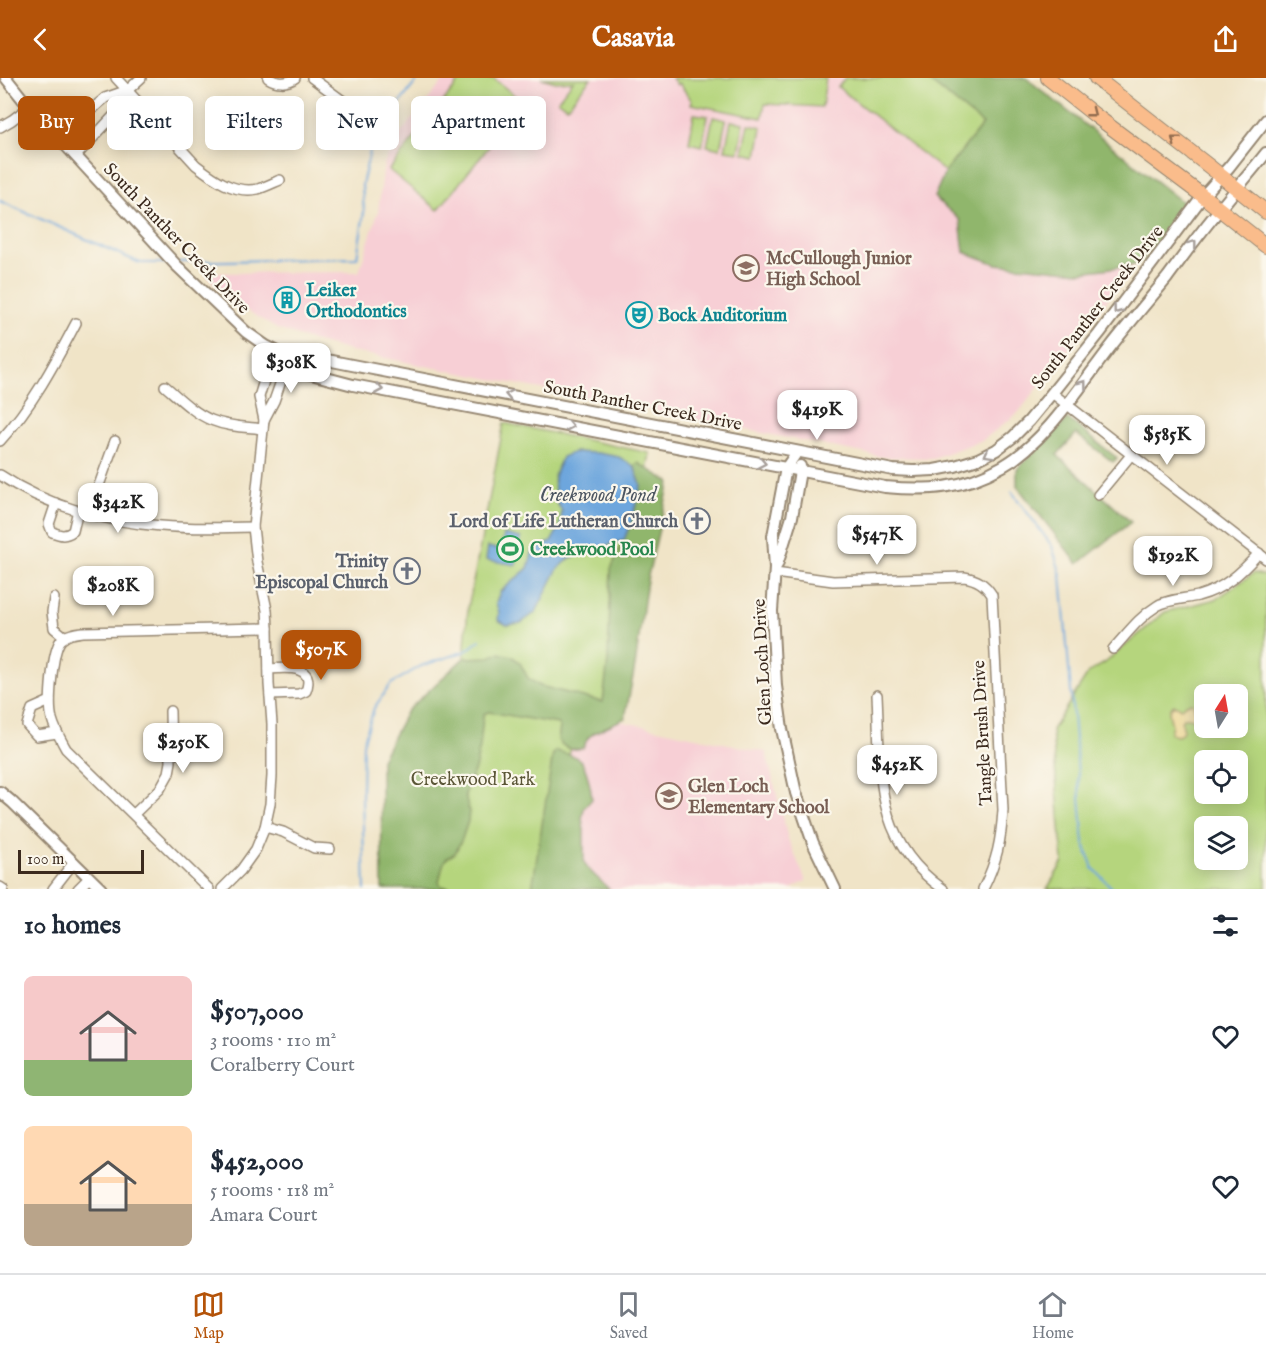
<!DOCTYPE html>
<html lang="en">
<head>
<meta charset="utf-8">
<style>
  body { margin:0; font-family:"IM FELL English",serif; background:#f2f2f3; color:#1f2937; height:100vh; display:flex; flex-direction:column; font-size:22px; white-space:nowrap }
  * { box-sizing:border-box; margin:0 }
  p { font-size:20px; color:#747a83 }
  .icon { flex:none; width:33px; height:33px; fill:none; stroke:currentColor; stroke-width:2; stroke-linecap:round; stroke-linejoin:round }
  .map { position:relative; height:811px; overflow:hidden }
  .sheet { display:flex; flex-direction:column; background:#fff; flex:1 }
  .sheet>* { flex:none }
  .guide { position:absolute; left:18px; top:18px; width:600px; height:54px; display:flex; gap:12px }
  .needle { width:39px; rotate:11deg }
  .buttons { position:absolute; left:1194px; top:606px; display:grid; gap:12px }
  .buttons a { display:grid; place-items:center; width:54px; height:54px; border-radius:9px; background:#fff; box-shadow:0 3px 15px #0003; font-size:30px }
  .scale { position:absolute; left:18px; bottom:15px; width:126px; box-sizing:border-box; padding-left:6px; border:3px solid #3b2a1e; border-top:0; font-size:16px; line-height:21px; white-space:nowrap; color:#3b2a1e; -webkit-text-stroke:4px #fbf7ec; paint-order:stroke }
  .price { position:absolute; translate:-50% -51px; padding:0 14px; border-radius:12px; background:#fff; color:#222; font-size:20px; line-height:39px; filter:drop-shadow(0 2px 3px #0008) }
  .price::after { content:''; position:absolute; left:50%; top:36px; width:18px; height:14px; margin-left:-9px; background:inherit; clip-path:polygon(0 0,100% 0,50% 100%) }
  .price.active { background:#b45309; color:#fff }
  ul { padding:0; list-style:none }
  li { display:flex; align-items:center; gap:18px; height:150px; padding:0 24px }
  li span { display:grid; place-items:center; flex:none; width:168px; height:120px; border-radius:9px; color:#555 }
  li>.icon { margin-inline-start:auto }
  span .icon { width:72px; height:72px; fill:#fffc; stroke-width:1 }
  li b { font-size:26px }
  h2 { display:flex; justify-content:space-between; align-items:center; height:72px; padding:0 24px; font-size:26px }
  .pill { padding:0 21px; border-radius:9px; background:#fff; box-shadow:0 3px 15px #0003; font-size:21px; line-height:54px }
  .pill.active { background:#b45309; color:#fff }
  header { display:flex; justify-content:space-between; align-items:center; height:78px; padding:0 24px; background:#b45309; color:#fff; font-size:27px; font-weight:700 }
  .tab-bar { display:flex; justify-content:space-around; align-items:center; height:84px; border-top:2px solid #e0e1e3; background:#fff; font-size:16px; color:#747a83 }
  .tab-bar a { display:grid; justify-items:center; gap:3px }
  .tab-bar .active { color:#b45309 }
  .map>svg:first-child { display:block }
</style>
</head>
<body>
<header><svg class="icon" aria-label="back" viewBox="0 0 24 24"><path d="M15 5l-7 7 7 7"/></svg>Casavia<svg class="icon" aria-label="share" viewBox="0 0 24 24"><path d="M12 15V3M7 8l5-5 5 5M5 13v7h14v-7"/></svg></header>
<div class="map">
<svg width="1266" height="811" viewBox="0 0 1266 811">
  <rect width="100%" height="100%" fill="#fbf7ec"/>
  <filter id="ink" filterUnits="userSpaceOnUse"><feTurbulence type="fractalNoise" baseFrequency=".0167" numOctaves="2"/><feDisplacementMap in="SourceGraphic" scale="12" xChannelSelector="R" yChannelSelector="G"/><feConvolveMatrix kernelMatrix="1 2 1 2 8 2 1 2 1" color-interpolation-filters="sRGB"/></filter>
  <filter id="wash" filterUnits="userSpaceOnUse"><feTurbulence type="fractalNoise" baseFrequency=".008" numOctaves="4" result="noise"/><feDisplacementMap in="SourceGraphic" scale="24" xChannelSelector="R" yChannelSelector="G"/><feGaussianBlur stdDeviation="1.35" result="paint"/><feColorMatrix in="noise" values="0 0 0 0 0 0 0 0 0 0 0 0 0 0 0 0 0 1.4 0 .05"/><feComposite in="paint" operator="in"/></filter>
  <g filter="url(#wash)">
    <rect width="100%" height="100%" fill="#f0e4c7"/>
    <g fill="#f7cfd5">
      <polygon points="446,0 1011,0 1082,145 1135,187 1018,335 983,362 933,380 883,379 355,274 313,263 277,251 229,221 204,195 359,194 378,134 384,86 395,62"/>
      <polygon points="577,634 766,674 788,761 806,803 791,811 545,811"/>
    </g>
    <g fill="#b5d57d" stroke="#78804e" stroke-width="1.5" fill-rule="evenodd">
      <polygon points="462,0 493,0 524,25 438,132 389,92"/>
      <polygon points="541,0 591,0 567,29 558,22 573,3 556,4"/>
      <polygon points="672,0 826,0 822,29 765,26 762,40 691,26 692,23 679,5 677,7"/>
      <polygon points="845,0 925,0 983,46 945,94 838,9"/>
      <polygon points="694,36 708,38 702,68 689,65"/>
      <polygon points="713,39 726,42 720,71 707,68"/>
      <polygon points="731,43 744,45 739,74 725,72"/>
      <polygon points="749,46 762,49 757,78 743,75"/>
      <polygon points="504,345 650,375 626,518 612,641 577,634 545,811 425,811 381,682 407,633 464,580 468,530"/>
      <path d="M1254,495L1266,498V811H1047L1063,784L1052,652L1089,594L1105,585L1165,534L1216,521ZM1204,616H1238V650H1204ZM1204,682H1238V716H1204ZM1204,748H1238V782H1204Z"/>
    </g>
    <g fill="#90b66c" stroke="#667045" stroke-width="1.5">
      <polygon points="925,0 1026,0 1182,124 1183,134 1140,185 1135,187 1081,194 996,186 964,174 960,142 934,119 945,94 983,46"/>
      <polygon points="1068,341 1117,380 1113,384 1076,356 1057,377 1131,444 1078,486 1017,408 1017,391"/>
      <path d="M638,385L670,404L647,502L635,588L625,640L594,655L588,660L583,670C571,673 565,671 558,662L560,649L558,646L489,634L485,635L483,638L480,669L475,691L467,710L465,717L469,733L468,743L462,761L455,775L446,781L443,787L439,804L441,808L458,811H382L381,682L407,633L464,580L489,579L499,575L512,578L520,585L528,600L540,608L603,624L608,582L611,491L632,441L641,407L634,388Z"/>
      <path d="M556,673C563,675 575,677 580,682C587,689 591,711 592,721L584,730L582,741L584,752V784L588,791L609,811H532L553,676Z"/>
    </g>
    <path fill="#eeda9e" stroke="#94825e" stroke-width="1.5" d="M1190,625H1193L1195,631L1202,628H1204V644C1196,644 1191,638 1183,640L1181,643C1184,649 1185,654 1178,658L1173,657L1170,655L1172,647L1169,636L1170,631L1174,627L1181,630L1186,626Z"/>
    <g fill="#6da6dd" stroke="#54687e" stroke-width="1.5">
      <polygon points="574,374 598,375 619,379 634,388 641,407 632,441 624,462 570,480 557,492 536,534 521,545 507,547 498,542 499,535 496,525 500,514 528,490 533,472 551,464 560,448 562,433 555,422 554,398 562,379"/>
      <polygon points="504,456 521,460 516,487 486,482 488,469 501,472"/>
    </g>
    <g fill="none" stroke-linecap="round" stroke-linejoin="round">
      <g stroke="#6da6dd" stroke-width="2">
        <polyline points="0,123 140,185 167,185"/>
        <polyline points="179,184 357,180 364,134 362,107 373,60 419,0"/>
        <polyline points="1012,414 1052,468 1061,497 1084,766 1093,790 1113,811"/>
        <polyline points="365,811 362,719 363,666 374,630 391,606 421,588 466,573 480,562"/>
      </g>
    </g>
  </g>
  <g filter="url(#ink)">
    <g fill="none" stroke-linecap="round" stroke-linejoin="round">
      <defs>
        <g id="minor">
          <path d="M116,0L196,87C214,101 234,116 258,111C265,109 273,105 280,102"/>
          <path d="M268,0C276,5 287,6 295,0"/>
          <polyline points="312,0 350,28"/>
          <polyline points="0,49 12,42 29,29"/>
          <polyline points="59,60 105,20 128,12 141,0"/>
          <polyline points="76,78 119,32 128,12"/>
          <path d="M165,308C179,320 194,335 211,342C228,349 246,349 263,351"/>
          <polyline points="1052,315 1266,481"/>
          <polyline points="264,342 274,323 280,306 286,278"/>
          <path d="M0,363C32,328 54,287 76,245"/>
          <path d="M0,397C46,428 106,444 161,448C192,451 223,450 253,449"/>
          <polyline points="1098,417 1131,377"/>
          <path d="M56,425L49,446L52,454C60,457 65,459 73,453L78,432"/>
          <polyline points="89,435 115,363"/>
          <path d="M775,495L833,503L964,499C977,501 985,506 992,517L1003,732C1001,763 997,783 983,811"/>
          <polyline points="54,520 52,534 54,550 65,559"/>
          <path d="M1113,571C1127,556 1139,539 1157,528C1168,521 1185,521 1198,518C1224,511 1241,495 1259,475"/>
          <path d="M269,591C285,590 316,586 306,613L299,616L270,617"/>
          <path d="M877,617C881,694 872,761 943,811"/>
          <polyline points="50,623 32,631 27,647 37,658 57,655"/>
          <polyline points="134,736 160,711 169,695 171,684 170,633"/>
          <polyline points="265,749 283,754 314,770 330,771"/>
          <polyline points="0,809 3,811"/>
          <polyline points="53,811 74,784"/>
          <polyline points="78,811 89,800"/>
          <path d="M209,811L66,671C61,662 55,652 52,641C48,627 52,573 61,562C67,556 75,555 83,554L268,550"/>
          <polyline points="222,811 241,792 256,771 265,749 270,726 272,698 272,646 269,606 268,550 267,532 257,484 253,449 264,342 259,319 266,296 286,278"/>
        </g>
        <g id="tertiary">
          <path d="M6,0L29,29L59,60L176,187L246,254L266,268L286,278L311,296L353,307L885,409C929,413 963,411 1003,388C1046,364 1082,305 1112,267C1130,244 1149,222 1167,200C1184,177 1201,153 1220,131C1235,112 1251,94 1266,75"/>
          <polyline points="286,278 317,280 352,287 893,392 913,393 934,392 955,388 978,381 996,372 1013,359 1029,343 1052,315 1099,256 1203,118 1229,89 1266,42"/>
          <polyline points="797,374 786,390 773,458 775,490 772,533 776,608 782,651 796,715 813,765 835,811"/>
          <polyline points="777,487 792,439 800,393 800,388"/>
          <polyline points="0,714 12,724 101,811"/>
        </g>
        <g id="primary">
          <polyline points="1048,0 1096,38 1203,118 1266,168"/>
          <polyline points="1096,0 1210,89 1266,134"/>
        </g>
      </defs>
      <use href="#minor" stroke="#968772" stroke-width="12"/>
      <use href="#tertiary" stroke="#968772" stroke-width="14"/>
      <use href="#primary" stroke="#968772" stroke-width="16"/>
      <use href="#minor" stroke="#fff" stroke-width="9"/>
      <use href="#tertiary" stroke="#fff" stroke-width="10"/>
      <use href="#primary" stroke="#fabc8b" stroke-width="14"/>
    </g>
    <defs><path id="oneway-chevron" d="M-2-3.5L2.5 0L-2 3.5" fill="none" stroke-width="1.6" stroke-linecap="round" stroke-linejoin="round" transform="scale(1.5)"/></defs>
    <g stroke="#916c4f">
      <use href="#oneway-chevron" transform="translate(1092 35) rotate(38)"/>
      <use href="#oneway-chevron" transform="translate(1175 62) rotate(-143)"/>
    </g>
    <g stroke="#a79f9a">
      <use href="#oneway-chevron" transform="translate(1193 166) rotate(-52)"/>
      <use href="#oneway-chevron" transform="translate(1117 232) rotate(127)"/>
      <use href="#oneway-chevron" transform="translate(1083 306) rotate(-53)"/>
      <use href="#oneway-chevron" transform="translate(379 311) rotate(10)"/>
      <use href="#oneway-chevron" transform="translate(509 317) rotate(-168)"/>
      <use href="#oneway-chevron" transform="translate(570 348) rotate(11)"/>
      <use href="#oneway-chevron" transform="translate(988 376) rotate(151)"/>
      <use href="#oneway-chevron" transform="translate(762 385) rotate(11)"/>
    </g>
  </g>
  <defs>
    <symbol id="school-ring" viewBox="-11 -11 22 22"><circle r="9.5" fill="#fbf7ec" stroke="#8d6e63" stroke-width="1.5"/><path d="M0-5L7-2L0 1L-7-2ZM-4 1L0 2.5L4 1V4Q0 6-4 4Z" fill="#8d6e63"/></symbol>
    <symbol id="building-ring" viewBox="-11 -11 22 22"><circle r="9.5" fill="#fbf7ec" stroke="#0f9aa8" stroke-width="1.5"/><path d="M-4-6H4V6H1V3H-1V6H-4ZM-2.5-4.3h1.7v1.8h-1.7ZM.8-4.3h1.7v1.8H.8ZM-2.5-1h1.7V.8h-1.7ZM.8-1h1.7V.8H.8Z" fill="#0f9aa8"/></symbol>
    <symbol id="theatre-ring" viewBox="-11 -11 22 22"><circle r="9.5" fill="#fbf7ec" stroke="#0f9aa8" stroke-width="1.5"/><path d="M-5-5.5Q0-4 5-5.5V0Q5 5 0 6Q-5 5-5 0ZM-3.3-2.5H-1v1.5H-3.3ZM1-2.5H3.3v1.5H1ZM-2.8 1Q0 5.5 2.8 1Z" fill="#0f9aa8"/></symbol>
    <symbol id="church-ring" viewBox="-11 -11 22 22"><circle r="9.5" fill="#fbf7ec" stroke="#6b7280" stroke-width="1.5"/><path d="M-1.2-6h2.4v3.5h3.3v2.4h-3.3V6h-2.4V-.1h-3.3v-2.4h3.3Z" fill="#6b7280"/></symbol>
    <symbol id="stadium-ring" viewBox="-11 -11 22 22"><circle r="9.5" fill="#fbf7ec" stroke="#2e9e5b" stroke-width="1.5"/><path d="M0-5a6.5 5 0 1 0 0 10a6.5 5 0 1 0 0-10ZM-3.5-1.8h7v3.6h-7Z" fill="#2e9e5b"/></symbol>
  </defs>
  <g fill-rule="evenodd">
    <use href="#school-ring" x="731" y="175" width="30" height="30"/>
    <use href="#building-ring" x="272" y="207" width="30" height="30"/>
    <use href="#theatre-ring" x="624" y="222" width="30" height="30"/>
    <use href="#church-ring" x="682" y="428" width="30" height="30"/>
    <use href="#stadium-ring" x="495" y="456" width="30" height="30"/>
    <use href="#church-ring" x="392" y="478" width="30" height="30"/>
    <use href="#school-ring" x="654" y="703" width="30" height="30"/>
  </g>
  <g text-anchor="middle" stroke-width="4.5" stroke-linejoin="round" paint-order="stroke">
    <g font-size="18" fill="#3b2a1e" stroke="#fbf7ec">
      <text transform="translate(177 160) rotate(46)" y="6">South Panther Creek Drive</text>
      <text transform="translate(1097 229) rotate(-52)" y="6">South Panther Creek Drive</text>
      <text transform="translate(643 327) rotate(11)" y="6">South Panther Creek Drive</text>
      <text transform="translate(762 584) rotate(-93)" y="6">Glen Loch Drive</text>
      <text transform="translate(982 655) rotate(-93)" y="6">Tangle Brush Drive</text>
    </g>
    <g font-size="18" font-weight="bold" fill="#785e54" stroke="#fbf7ec" text-anchor="start">
      <text x="766" y="186">McCullough Junior<tspan x="766" dy="21">High School</tspan></text>
      <text x="688" y="714">Glen Loch<tspan x="688" dy="21">Elementary School</tspan></text>
    </g>
    <g font-size="18" font-weight="bold" fill="#0d838f" stroke="#fbf7ec" text-anchor="start">
      <text x="306" y="218">Leiker<tspan x="306" dy="21">Orthodontics</tspan></text>
      <text x="658" y="243">Bock Auditorium</text>
    </g>
    <g font-size="18" font-weight="bold" fill="#5b616d" stroke="#fbf7ec" text-anchor="end">
      <text x="678" y="449">Lord of Life Lutheran Church</text>
      <text x="388" y="489">Trinity<tspan x="388" dy="21">Episcopal Church</tspan></text>
    </g>
    <g font-size="18" font-weight="bold" fill="#27864d" stroke="#fbf7ec" text-anchor="start">
      <text x="530" y="477">Creekwood Pool</text>
    </g>
    <g font-size="18" fill="#5a5536" stroke="#fbf7ec">
      <text x="473" y="707">Creekwood Park</text>
    </g>
    <g font-size="20" font-style="italic" fill="#4c5561" stroke="#fbf7ec">
      <text x="598" y="423">Creekwood Pond</text>
    </g>
  </g>
</svg>
<div class="buttons">
<a><svg class="needle" viewBox="-14 -14 28 28"><path d="M0-13l5 13h-10z" fill="#e53935"/><path d="M0 13l5-13h-10z" fill="#747a83"/></svg></a>
<a><svg class="icon" aria-label="locate" viewBox="0 0 24 24"><circle cx="12" cy="12" r="6"/><path d="M12 2v4M12 18v4M2 12h4M18 12h4"/></svg></a>
<a><svg class="icon" aria-label="layers" viewBox="0 0 24 24"><path d="M12 4l9 5-9 5-9-5zM3 14l9 5 9-5"/></svg></a>
</div>
<div class="scale">100 m</div>
<b class="price" style="left:291px;top:316px">$308K</b>
<b class="price" style="left:817px;top:363px">$419K</b>
<b class="price" style="left:1167px;top:388px">$585K</b>
<b class="price" style="left:118px;top:456px">$342K</b>
<b class="price" style="left:877px;top:488px">$547K</b>
<b class="price" style="left:1173px;top:509px">$192K</b>
<b class="price" style="left:113px;top:539px">$208K</b>
<b class="price active" style="left:321px;top:603px">$507K</b>
<b class="price" style="left:183px;top:696px">$250K</b>
<b class="price" style="left:897px;top:718px">$452K</b>
<div class="guide">
<a class="pill active">Buy</a>
<a class="pill">Rent</a>
<a class="pill">Filters</a>
<a class="pill">New</a>
<a class="pill">Apartment</a>
</div>
</div>
<section class="sheet">
<h2>10 homes<svg class="icon" aria-label="filters" viewBox="0 0 24 24"><path d="M4 7h16M4 17h16"/><circle cx="9" cy="7" r="2"/><circle cx="15" cy="17" r="2"/></svg></h2>
<ul>
<li><span style="background:linear-gradient(#f6c9c9 70%,#8fb573 0)"><svg class="icon" aria-label="home" viewBox="0 0 24 24"><path d="M3 11l9-7 9 7M6 9v11h12V9"/></svg></span><div><b>$507,000</b><p>3 rooms · 110 m²</p><p>Coralberry Court</p></div><svg class="icon" aria-label="heart" viewBox="0 0 24 24"><path d="M12 20l-8-8c-3-5 5-10 8-4 3-6 11-1 8 4z"/></svg></li>
<li><span style="background:linear-gradient(#ffd9b3 65%,#b9a48a 0)"><svg class="icon" aria-label="home" viewBox="0 0 24 24"><path d="M3 11l9-7 9 7M6 9v11h12V9"/></svg></span><div><b>$452,000</b><p>5 rooms · 118 m²</p><p>Amara Court</p></div><svg class="icon" aria-label="heart" viewBox="0 0 24 24"><path d="M12 20l-8-8c-3-5 5-10 8-4 3-6 11-1 8 4z"/></svg></li>
</ul>
</section>
<nav class="tab-bar">
<a class="active"><svg class="icon" aria-label="map" viewBox="0 0 24 24"><path d="M3 6l6-2 6 2 6-2v14l-6 2-6-2-6 2zM9 4v14M15 6v14"/></svg>Map</a>
<a><svg class="icon" aria-label="saved" viewBox="0 0 24 24"><path d="M7 4h10v16l-5-4-5 4z"/></svg>Saved</a>
<a><svg class="icon" aria-label="home" viewBox="0 0 24 24"><path d="M3 11l9-7 9 7M6 9v11h12V9"/></svg>Home</a>
</nav>
</body>
</html>
